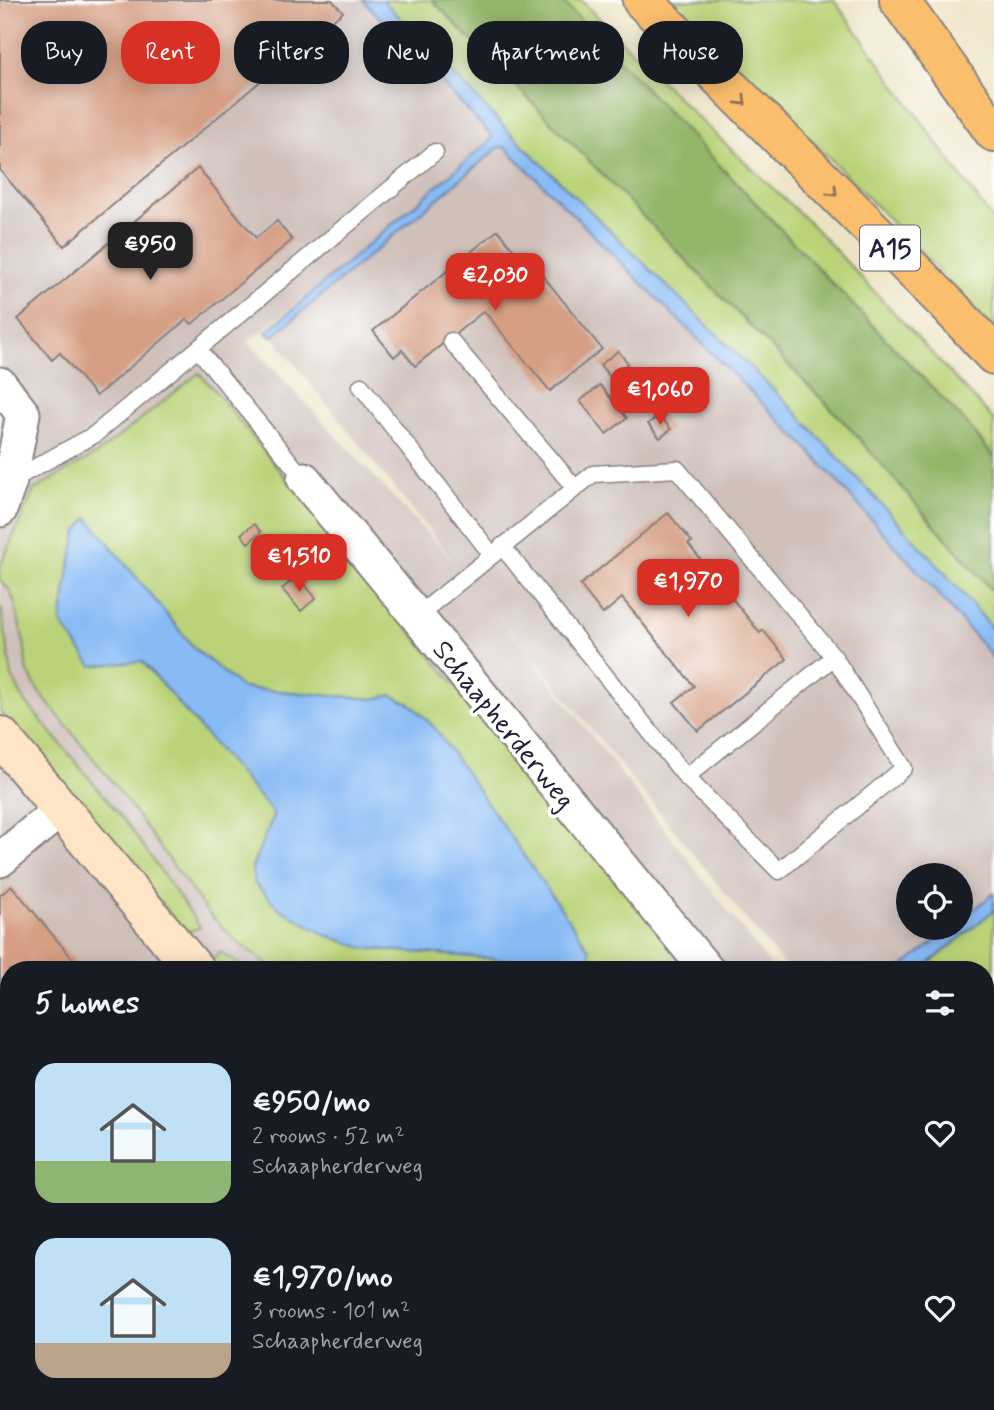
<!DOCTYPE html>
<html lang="en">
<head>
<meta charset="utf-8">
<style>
  body { margin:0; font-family:Mynerve,sans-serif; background:#242831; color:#f1f3f6; height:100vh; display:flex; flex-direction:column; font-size:26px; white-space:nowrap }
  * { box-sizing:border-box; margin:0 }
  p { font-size:23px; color:#9ea1a6 }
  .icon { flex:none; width:38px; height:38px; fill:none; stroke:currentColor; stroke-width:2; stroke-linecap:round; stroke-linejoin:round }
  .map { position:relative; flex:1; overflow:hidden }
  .drawer { position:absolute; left:0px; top:961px; width:994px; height:450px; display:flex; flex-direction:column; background:#171b24; border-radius:28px 28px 0 0; box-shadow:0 4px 18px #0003 }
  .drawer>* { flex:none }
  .top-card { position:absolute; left:21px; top:21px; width:952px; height:63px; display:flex; gap:14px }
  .buttons { position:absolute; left:896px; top:863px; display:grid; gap:14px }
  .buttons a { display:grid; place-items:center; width:77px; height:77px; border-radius:50%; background:#171b24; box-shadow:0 4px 18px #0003; font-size:35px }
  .price { position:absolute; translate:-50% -60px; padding:0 16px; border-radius:14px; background:#d93025; color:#fff; font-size:23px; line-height:46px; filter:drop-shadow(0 2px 4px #0008) }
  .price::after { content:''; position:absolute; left:50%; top:42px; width:21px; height:16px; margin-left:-10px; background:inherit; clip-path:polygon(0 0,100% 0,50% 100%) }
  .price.current { background:#222; color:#fff }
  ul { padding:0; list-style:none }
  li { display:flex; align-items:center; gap:21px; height:175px; padding:0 35px }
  li span { display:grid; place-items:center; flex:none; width:196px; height:140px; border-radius:21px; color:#555 }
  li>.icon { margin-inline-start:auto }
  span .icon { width:84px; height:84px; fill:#fffc; stroke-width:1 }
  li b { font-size:30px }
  h2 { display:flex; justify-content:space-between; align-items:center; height:84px; padding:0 35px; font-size:30px }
  .chip { padding:0 24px; border-radius:28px; background:#171b24; box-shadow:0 4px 18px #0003; font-size:24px; line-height:63px }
  .chip.current { background:#d93025; color:#fff }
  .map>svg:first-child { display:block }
</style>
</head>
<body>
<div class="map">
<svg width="994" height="1410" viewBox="0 0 994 1410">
  <rect width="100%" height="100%" fill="#fff"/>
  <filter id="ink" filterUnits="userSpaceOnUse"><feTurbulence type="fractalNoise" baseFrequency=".0143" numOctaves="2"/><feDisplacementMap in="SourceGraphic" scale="14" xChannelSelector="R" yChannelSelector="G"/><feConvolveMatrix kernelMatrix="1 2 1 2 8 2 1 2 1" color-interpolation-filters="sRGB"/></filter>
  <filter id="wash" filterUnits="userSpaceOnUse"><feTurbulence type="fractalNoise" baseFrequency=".00686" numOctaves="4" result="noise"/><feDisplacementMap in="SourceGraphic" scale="28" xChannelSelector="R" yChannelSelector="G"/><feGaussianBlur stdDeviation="1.57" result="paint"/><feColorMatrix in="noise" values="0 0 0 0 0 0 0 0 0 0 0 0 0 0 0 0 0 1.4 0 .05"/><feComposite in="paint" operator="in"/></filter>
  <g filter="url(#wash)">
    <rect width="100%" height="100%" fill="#ede3c4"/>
    <polygon fill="#cfc0ba" points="0,0 501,0 576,81 248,342 456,564 272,336 498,148 505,147 807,448 932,587 994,659 994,893 961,920 961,875 908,875 908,928 952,928 900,969 787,969 495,611 773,969 9,970 9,1402 456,1402 453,1410 0,1410"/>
    <g fill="#bad378" stroke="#6e7a5a" stroke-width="2" fill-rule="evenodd">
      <polygon points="383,0 432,0 847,425 994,593 994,630 933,560 791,407 503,126"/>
      <polygon points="561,0 581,0 697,117 814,227 994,420 994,457 968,425"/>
      <polygon points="672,0 834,0 994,222 994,328 846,175"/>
      <path d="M199,373L216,392L384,599L690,969L275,970L236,941L208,913L111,780L38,691L26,668L25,648L14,600L9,589L0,581V566L34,490L98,453ZM88,518L194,648L242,688L374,699L392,695L590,962L583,966L363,948L252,868L275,814L142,661L92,666L68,574L77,533Z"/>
      <polygon points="0,607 2,610 12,677 24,700 129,826 200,927 186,933 0,712"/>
      <polygon points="994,910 994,1010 985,1017 985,970 922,970"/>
      <polygon points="220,952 246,969 218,969 210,962"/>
      <polygon points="985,1119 994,1130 994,1214 985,1204"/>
      <polygon points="985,1350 994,1364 994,1410 943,1410 936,1402 985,1402"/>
      <polygon points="0,1394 9,1396 9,1402 27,1402 54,1410 0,1410"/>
      <polygon points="585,1402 802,1402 806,1410 584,1410"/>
    </g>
    <polygon fill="#93b568" stroke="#5a6c52" stroke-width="2" points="432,0 561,0 968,425 994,457 994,593 847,425"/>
    <g fill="#88bbf5" stroke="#556e98" stroke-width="2">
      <polygon points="363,0 383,0 503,126 791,407 933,560 994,630 994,659 932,587 807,448 505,147 498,148 273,336 270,336 266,332 492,139 491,135"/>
      <polygon points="88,518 194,648 242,688 374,699 392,695 412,705 434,727 590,950 590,962 584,966 363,948 326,935 280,909 254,883 252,867 274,814 142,661 92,666 61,623 68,574 77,533"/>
      <polygon points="994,893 994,910 922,969 900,969 952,928 961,928 961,920"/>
      <polygon points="447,1402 585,1402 584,1410 437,1410"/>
      <polygon points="802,1402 936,1402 943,1410 806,1410"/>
    </g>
    <g id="blocks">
      <g fill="#d69f83">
        <polygon points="0,0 332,0 343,12 64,246 0,170"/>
        <polygon points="198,168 256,238 277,221 292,240 192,324 187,319 96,396 60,353 52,360 18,319"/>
        <polygon points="498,230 517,254 522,250 602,349 550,391 484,311 415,366 402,350 394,357 373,331"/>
        <polygon points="618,351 628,363 610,377 600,365"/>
        <polygon points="600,385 627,418 606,434 580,401"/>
        <polygon points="659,415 671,429 660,438 648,424"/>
        <polygon points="668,513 692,542 688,544 760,633 763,630 787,659 698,731 674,702 694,686 622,598 603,614 580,585"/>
        <polygon points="254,524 261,532 248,543 241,534"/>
        <polygon points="297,576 316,598 301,611 282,589"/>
        <polygon points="12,886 82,970 9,970 9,1090 0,1098 0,895"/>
        <polygon points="9,1178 9,1248 0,1238 0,1185"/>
        <polygon points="137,1402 364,1402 354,1410 145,1410"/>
      </g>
    </g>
  </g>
  <g filter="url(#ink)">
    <use href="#blocks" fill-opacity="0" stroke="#888280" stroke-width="2"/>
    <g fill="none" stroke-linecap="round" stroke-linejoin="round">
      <defs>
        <g id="lane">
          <polyline points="451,341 575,488"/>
          <polyline points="198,349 304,479"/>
          <polyline points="361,386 492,555"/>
          <polyline points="12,480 94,435 435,152"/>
          <polyline points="417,616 593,474 677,469 834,657 686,777 502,546"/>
          <polyline points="686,777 779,871 904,768 834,657"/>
          <polyline points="0,1162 9,1155"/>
          <polyline points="0,1300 9,1311"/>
          <polyline points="387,1410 396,1402"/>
        </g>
        <g id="street">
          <polyline points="0,384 23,414 10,481 0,510"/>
          <polyline points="304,479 707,970"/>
          <polyline points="0,860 61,809"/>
        </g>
        <g id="secondary">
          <polyline points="0,736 195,970"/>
          <polyline points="985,1278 994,1287"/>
          <polyline points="985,1309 994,1323"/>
        </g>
        <g id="highway">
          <polyline points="642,0 950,307 994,355"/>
          <polyline points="899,0 994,132"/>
        </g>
      </defs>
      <use href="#lane" stroke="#888280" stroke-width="19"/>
      <use href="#street" stroke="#888280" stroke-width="37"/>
      <use href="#secondary" stroke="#888280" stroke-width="42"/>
      <use href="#highway" stroke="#888280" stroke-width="42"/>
      <use href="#lane" stroke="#fff" stroke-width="16"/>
      <use href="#street" stroke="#fff" stroke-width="33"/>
      <use href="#secondary" stroke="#fde5c5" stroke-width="38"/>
      <use href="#highway" stroke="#fabe6d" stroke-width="38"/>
    </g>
    <defs><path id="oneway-chevron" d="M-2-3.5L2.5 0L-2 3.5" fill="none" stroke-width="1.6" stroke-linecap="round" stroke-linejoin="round" transform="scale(1.75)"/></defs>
    <g stroke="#8e7054">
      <use href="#oneway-chevron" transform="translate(742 101) rotate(45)"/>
      <use href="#oneway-chevron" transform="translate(833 192) rotate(45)"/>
    </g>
  </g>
  <g text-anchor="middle" stroke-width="7" stroke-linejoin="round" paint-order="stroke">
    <rect fill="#fff" stroke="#646476" stroke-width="2" x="860" y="225.5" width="60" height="45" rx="5"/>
    <g font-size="26" font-weight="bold" fill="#22223b">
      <text x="890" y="257">A15</text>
    </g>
    <g font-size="28" fill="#22223b" stroke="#fff">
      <text transform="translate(505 724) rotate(51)" y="10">Schaapherderweg</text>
    </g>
  </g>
</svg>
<div class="buttons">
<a><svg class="icon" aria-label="locate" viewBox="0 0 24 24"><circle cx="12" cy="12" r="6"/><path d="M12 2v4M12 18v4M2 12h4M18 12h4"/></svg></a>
</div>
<b class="price current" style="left:150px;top:282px">€950</b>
<b class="price" style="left:495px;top:313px">€2,030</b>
<b class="price" style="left:660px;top:427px">€1,060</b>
<b class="price" style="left:299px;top:594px">€1,510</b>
<b class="price" style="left:688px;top:619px">€1,970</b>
<div class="top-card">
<a class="chip">Buy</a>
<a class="chip current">Rent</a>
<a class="chip">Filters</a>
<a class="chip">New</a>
<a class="chip">Apartment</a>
<a class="chip">House</a>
</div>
<section class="drawer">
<h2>5 homes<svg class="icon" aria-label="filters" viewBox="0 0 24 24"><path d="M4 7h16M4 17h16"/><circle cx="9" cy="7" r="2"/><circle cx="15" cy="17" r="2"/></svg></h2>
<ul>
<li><span style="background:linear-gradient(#bfe0f5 70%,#8fb573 0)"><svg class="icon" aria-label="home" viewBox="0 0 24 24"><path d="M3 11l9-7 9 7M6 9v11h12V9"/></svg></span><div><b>€950/mo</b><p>2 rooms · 52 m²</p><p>Schaapherderweg</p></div><svg class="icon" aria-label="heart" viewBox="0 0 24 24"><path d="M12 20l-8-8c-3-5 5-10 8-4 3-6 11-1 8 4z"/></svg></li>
<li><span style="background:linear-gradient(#bfe0f5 75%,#b9a48a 0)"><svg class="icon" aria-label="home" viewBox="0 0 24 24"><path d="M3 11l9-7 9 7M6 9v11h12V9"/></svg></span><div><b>€1,970/mo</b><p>3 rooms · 101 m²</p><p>Schaapherderweg</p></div><svg class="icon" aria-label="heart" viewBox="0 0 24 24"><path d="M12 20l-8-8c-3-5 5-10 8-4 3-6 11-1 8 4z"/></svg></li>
</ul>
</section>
</div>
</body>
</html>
